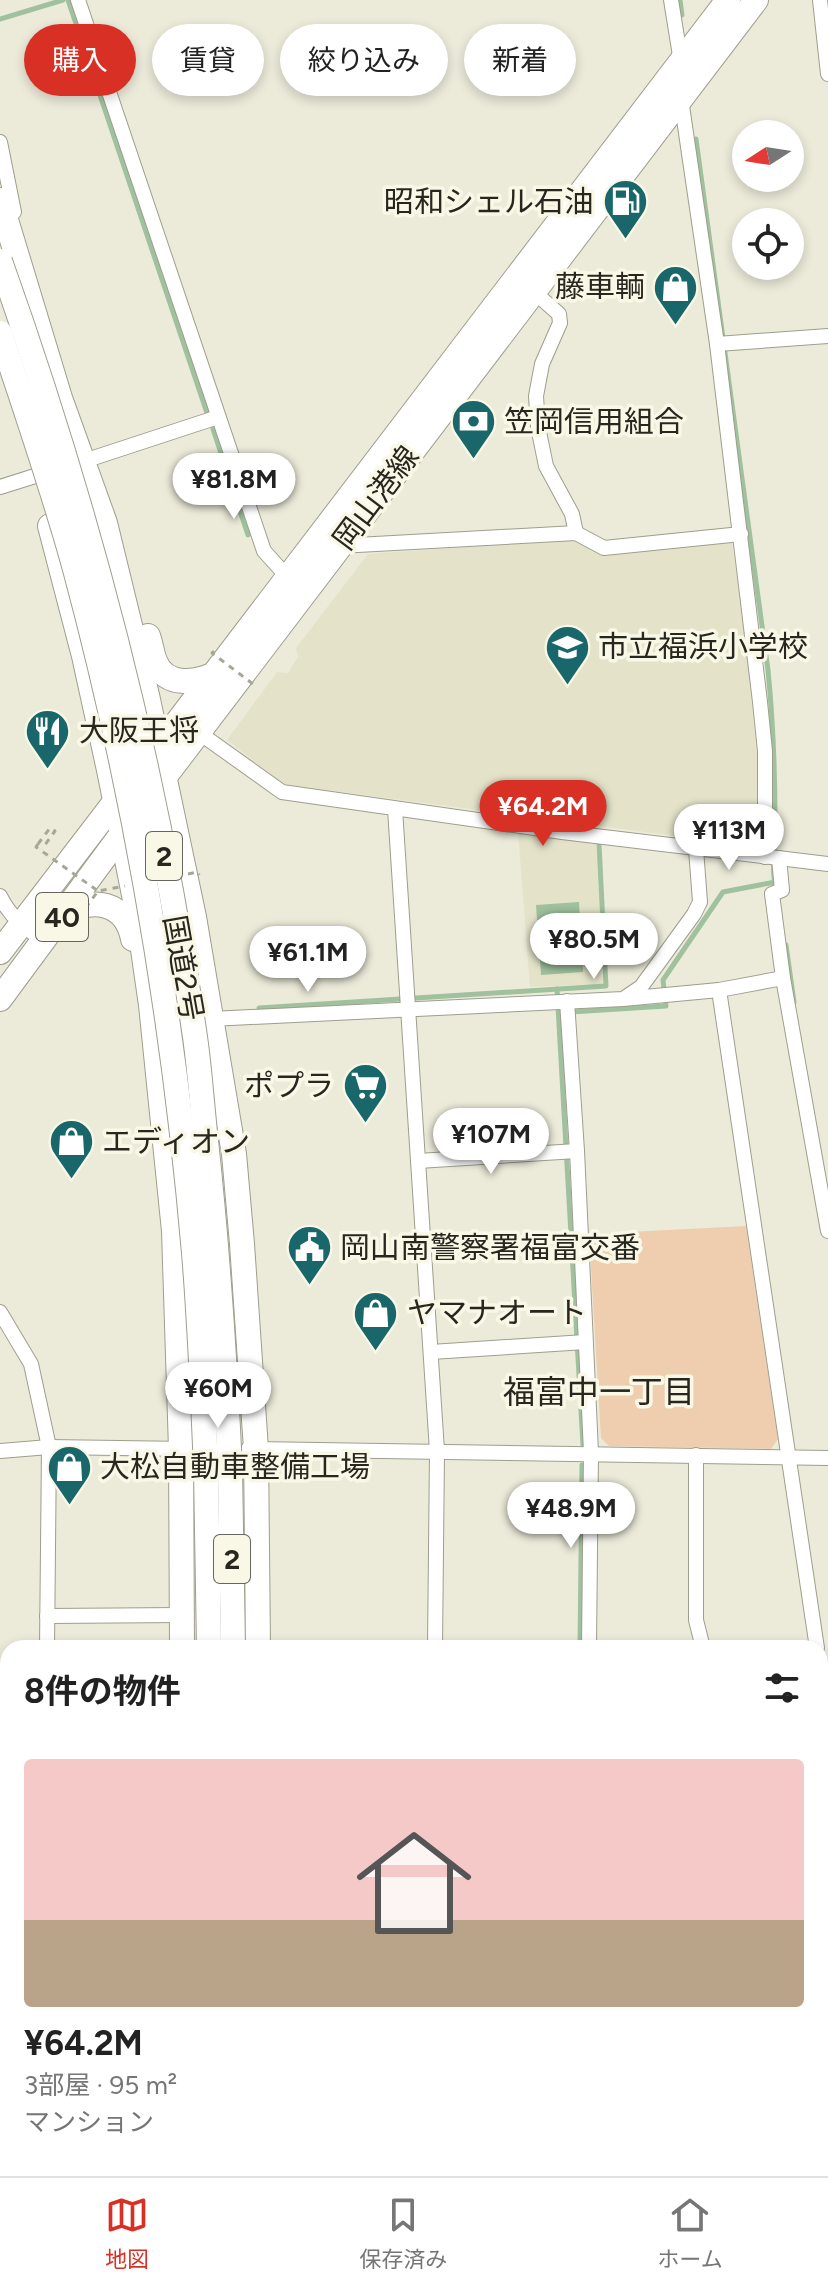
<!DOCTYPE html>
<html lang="ja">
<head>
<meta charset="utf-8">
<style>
  body { margin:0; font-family:Figtree,"Noto Sans JP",sans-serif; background:#f2f2f2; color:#222; height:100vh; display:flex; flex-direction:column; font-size:30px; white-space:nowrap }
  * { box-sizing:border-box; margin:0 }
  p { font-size:26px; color:#767676 }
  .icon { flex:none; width:44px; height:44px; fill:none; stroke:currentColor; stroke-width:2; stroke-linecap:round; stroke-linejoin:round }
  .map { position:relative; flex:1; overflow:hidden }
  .drawer { position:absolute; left:0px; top:1640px; width:828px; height:536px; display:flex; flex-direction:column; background:#fff; border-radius:24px 24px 0 0; box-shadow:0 4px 12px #0003 }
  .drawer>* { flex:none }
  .guide { position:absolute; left:24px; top:24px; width:780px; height:72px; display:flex; gap:16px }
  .needle { width:52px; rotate:258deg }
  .tools { position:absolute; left:732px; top:120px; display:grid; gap:16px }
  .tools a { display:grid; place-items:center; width:72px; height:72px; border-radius:50%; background:#fff; box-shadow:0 4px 12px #0003; font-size:40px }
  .price { position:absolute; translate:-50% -68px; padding:0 18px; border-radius:28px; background:#fff; color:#222; font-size:26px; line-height:52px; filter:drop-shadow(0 2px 4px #0008) }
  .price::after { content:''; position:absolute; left:50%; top:48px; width:24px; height:18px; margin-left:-12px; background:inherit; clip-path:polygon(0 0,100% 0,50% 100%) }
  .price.selected { background:#d93025; color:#fff }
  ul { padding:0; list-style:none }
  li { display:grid; align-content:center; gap:16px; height:424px; padding:0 24px }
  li+li { border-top:2px solid #e0e0e0 }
  li span { display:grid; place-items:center; height:248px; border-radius:8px; color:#555 }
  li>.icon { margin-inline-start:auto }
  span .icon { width:144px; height:144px; fill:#fffc; stroke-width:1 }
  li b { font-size:34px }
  h2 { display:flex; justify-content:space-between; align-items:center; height:96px; padding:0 24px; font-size:34px }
  .chip { padding:0 28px; border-radius:36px; background:#fff; box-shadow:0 4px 12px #0003; font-size:28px; line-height:72px }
  .chip.selected { background:#d93025; color:#fff }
  .tab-bar { display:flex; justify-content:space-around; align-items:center; height:112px; border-top:2px solid #e0e0e0; background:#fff; font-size:22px; color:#767676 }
  .tab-bar a { display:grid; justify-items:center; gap:4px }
  .tab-bar .selected { color:#d93025 }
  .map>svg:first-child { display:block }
</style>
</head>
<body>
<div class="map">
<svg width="828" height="2176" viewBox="0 0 828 2176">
  <rect width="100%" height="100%" fill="#ecebda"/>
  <g fill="#e4e3ca">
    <polygon points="577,539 604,552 728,539 732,543 744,631 759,771 760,839 751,846 282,784 227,740 277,672 288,673 298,657 296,648 368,554"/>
    <polygon points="518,832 596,844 603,984 530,987"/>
  </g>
  <polygon fill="#eeceaf" points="746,1226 778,1439 771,1449 609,1446 601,1438 589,1234"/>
  <polygon fill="#9fc19d" points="579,902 583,972 541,975 536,905"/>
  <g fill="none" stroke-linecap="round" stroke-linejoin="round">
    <g stroke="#9fc19d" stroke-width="5">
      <polyline points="68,0 207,413"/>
      <polyline points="680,0 682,15"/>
      <polyline points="0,19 63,0"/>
      <path d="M696,139L768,670C773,721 775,771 775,821C776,842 771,865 775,884"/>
      <polyline points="213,429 248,535"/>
      <polyline points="786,945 794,1002"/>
      <polyline points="557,989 583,1445"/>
      <polyline points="259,1008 606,986 599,844"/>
      <polyline points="571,1012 666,1006 663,980 723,892 775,882"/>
      <polyline points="580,1648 582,1465"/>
      <polyline points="820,1821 828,1821"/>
      <polyline points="820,2042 828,2042"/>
      <polyline points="759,2168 759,2176"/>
      <polyline points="79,2176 79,2168"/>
    </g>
    <defs>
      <g id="minor">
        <polyline points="78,0 264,551 291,581"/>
        <polyline points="671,0 681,62"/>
        <polyline points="820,0 828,74"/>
        <polyline points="681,99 717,344 760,702 765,751 765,857"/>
        <polyline points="0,142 14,212"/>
        <polyline points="533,291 559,314 560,323 542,364 536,396 538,427 546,466 572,514 576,533"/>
        <polyline points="717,344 828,336"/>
        <polyline points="84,461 218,417"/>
        <polyline points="0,487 35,476"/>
        <polyline points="339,546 576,533 604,548 741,534"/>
        <polyline points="198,732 282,792 562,832 828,864"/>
        <polyline points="395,809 437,1451 435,1648"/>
        <polyline points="779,858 782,890 772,894 783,978 828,1231"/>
        <path d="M0,896C10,917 25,928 44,941"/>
        <polyline points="719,990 817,1648"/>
        <polyline points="626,997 641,987 694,914 700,902 696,849"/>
        <polyline points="567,1001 577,1151 591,1452 589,1648"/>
        <polyline points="211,1019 623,999 719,990 783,978"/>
        <polyline points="418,1161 577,1151"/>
        <polyline points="0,1312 31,1364 49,1447 47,1648"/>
        <polyline points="431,1352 585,1342"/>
        <polyline points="248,1449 828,1458"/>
        <polyline points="0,1451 49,1447 188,1449"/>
        <polyline points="696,1455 696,1620 703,1648"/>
        <polyline points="47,1616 182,1615"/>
        <polyline points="820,1671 828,1726"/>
        <polyline points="0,1684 8,1684"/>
        <polyline points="820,1796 828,1792"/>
        <polyline points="820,1944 828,1944"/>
        <polyline points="0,1946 8,1946"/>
        <polyline points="820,2050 828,2050"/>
        <polyline points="751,2168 751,2176"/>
        <polyline points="72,2176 72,2168"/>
        <polyline points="429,2176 429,2168"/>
        <polyline points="585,2176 585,2168"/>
      </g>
      <g id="primary">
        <polyline points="147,762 728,0"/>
        <polyline points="154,791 756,0"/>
        <polyline points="0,952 124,790"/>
        <polyline points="0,999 132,820"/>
      </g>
      <g id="trunk">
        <polyline points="0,200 60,398 105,523 147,695 194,917 234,1154 242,1244 256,1449 258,1648"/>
        <polyline points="50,526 84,656 109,770 138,915 151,1005 174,1231 181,1449 182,1648"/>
        <path d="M148,636C151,644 152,654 155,661C165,688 197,683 217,673"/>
        <path d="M64,915C92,896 126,902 133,939"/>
        <polyline points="230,1469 233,1648"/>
        <polyline points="206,1470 209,1648"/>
        <polyline points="183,2176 183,2168"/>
        <polyline points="206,2176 206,2168"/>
        <polyline points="246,2176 246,2168"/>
      </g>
    </defs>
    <use href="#minor" stroke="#9f9e8e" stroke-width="16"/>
    <use href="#primary" stroke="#9f9e8e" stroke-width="26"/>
    <use href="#trunk" stroke="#9f9e8e" stroke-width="26"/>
    <polyline stroke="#a7a799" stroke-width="3" stroke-dasharray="6 6" stroke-linecap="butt" points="38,844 50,828 55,831 42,849"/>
    <use href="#minor" stroke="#fff" stroke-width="14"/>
    <use href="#primary" stroke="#fff" stroke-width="24"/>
    <use href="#trunk" stroke="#fff" stroke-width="24"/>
    <defs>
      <g id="trunk-bridge">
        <path d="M0,261C90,513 157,772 195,1037C200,1071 202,1107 206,1141C218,1251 225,1360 230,1469"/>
        <path d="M0,333C26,411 53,489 75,569C135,792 174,1022 194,1253C200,1325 203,1397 206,1470"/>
      </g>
    </defs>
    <use href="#trunk-bridge" stroke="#9f9e8e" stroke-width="26" stroke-linecap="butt"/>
    <g stroke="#a7a799" stroke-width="3" stroke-dasharray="6 6" stroke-linecap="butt">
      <polyline points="214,651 212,653 253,684 250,688"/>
      <polyline points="38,844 36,847 98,891"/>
      <polyline points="188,874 198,872 199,875"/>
      <polyline points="64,937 98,891 125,886"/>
    </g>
    <use href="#trunk-bridge" stroke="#fff" stroke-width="24"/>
  </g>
  <defs>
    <symbol id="fuel-pin" viewBox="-11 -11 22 30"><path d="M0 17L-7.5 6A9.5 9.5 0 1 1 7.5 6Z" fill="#19676b" stroke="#f9f8e7"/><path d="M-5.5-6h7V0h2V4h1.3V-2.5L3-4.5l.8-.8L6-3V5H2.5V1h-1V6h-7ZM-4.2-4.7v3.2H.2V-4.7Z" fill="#fff"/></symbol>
    <symbol id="shop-pin" viewBox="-11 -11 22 30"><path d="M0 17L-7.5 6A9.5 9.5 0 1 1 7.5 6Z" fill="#19676b" stroke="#f9f8e7"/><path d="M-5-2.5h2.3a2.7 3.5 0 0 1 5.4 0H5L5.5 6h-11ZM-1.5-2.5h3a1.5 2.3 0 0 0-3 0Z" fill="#fff"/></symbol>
    <symbol id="bank-pin" viewBox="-11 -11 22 30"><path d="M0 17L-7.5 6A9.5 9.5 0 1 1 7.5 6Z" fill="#19676b" stroke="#f9f8e7"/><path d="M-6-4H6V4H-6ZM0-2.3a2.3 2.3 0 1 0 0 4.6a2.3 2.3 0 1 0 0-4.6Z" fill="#fff"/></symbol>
    <symbol id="school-pin" viewBox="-11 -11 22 30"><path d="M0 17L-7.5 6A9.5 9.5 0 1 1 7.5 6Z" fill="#19676b" stroke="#f9f8e7"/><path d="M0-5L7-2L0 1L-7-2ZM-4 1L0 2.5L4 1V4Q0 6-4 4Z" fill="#fff"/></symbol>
    <symbol id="restaurant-pin" viewBox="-11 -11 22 30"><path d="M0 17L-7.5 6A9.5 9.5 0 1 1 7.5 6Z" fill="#19676b" stroke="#f9f8e7"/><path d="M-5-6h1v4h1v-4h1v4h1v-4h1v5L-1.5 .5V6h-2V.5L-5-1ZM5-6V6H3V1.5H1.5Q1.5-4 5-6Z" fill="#fff"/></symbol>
    <symbol id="supermarket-pin" viewBox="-11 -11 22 30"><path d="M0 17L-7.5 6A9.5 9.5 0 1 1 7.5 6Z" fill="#19676b" stroke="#f9f8e7"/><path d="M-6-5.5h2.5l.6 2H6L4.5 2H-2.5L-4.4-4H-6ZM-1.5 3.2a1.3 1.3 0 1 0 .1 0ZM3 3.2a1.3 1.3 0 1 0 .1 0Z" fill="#fff"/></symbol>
    <symbol id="civic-pin" viewBox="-11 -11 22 30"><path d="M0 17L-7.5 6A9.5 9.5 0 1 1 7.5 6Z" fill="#19676b" stroke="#f9f8e7"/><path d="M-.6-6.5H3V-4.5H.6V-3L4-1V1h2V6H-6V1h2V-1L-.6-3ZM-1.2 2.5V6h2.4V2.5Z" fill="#fff"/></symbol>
  </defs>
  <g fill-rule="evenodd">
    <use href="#fuel-pin" x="600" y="176" width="51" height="69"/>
    <use href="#shop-pin" x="650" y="262" width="51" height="69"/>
    <use href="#bank-pin" x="448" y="396" width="51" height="69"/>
    <use href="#school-pin" x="542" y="622" width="51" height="69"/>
    <use href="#restaurant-pin" x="22" y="706" width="51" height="69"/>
    <use href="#supermarket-pin" x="340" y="1060" width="51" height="69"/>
    <use href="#shop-pin" x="46" y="1116" width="51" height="69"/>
    <use href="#civic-pin" x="284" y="1222" width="51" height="69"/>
    <use href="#shop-pin" x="350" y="1288" width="51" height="69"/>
    <use href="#shop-pin" x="44" y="1442" width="51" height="69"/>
  </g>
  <g text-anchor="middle" stroke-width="7" stroke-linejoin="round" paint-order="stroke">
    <g fill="#f9f8e7" stroke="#66665c" stroke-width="2">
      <rect x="146" y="832" width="36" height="48" rx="6"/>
      <rect x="36" y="893" width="52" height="48" rx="6"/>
      <rect x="214" y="1535" width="36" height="48" rx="6"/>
    </g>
    <g font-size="28" font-weight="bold" fill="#272720">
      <text x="164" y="866">2</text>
      <text x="62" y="927">40</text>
      <text x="232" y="1569">2</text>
    </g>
    <g font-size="30" fill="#272720" stroke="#f9f8e7" text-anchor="start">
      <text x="594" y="212" text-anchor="end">昭和シェル石油</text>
      <text x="645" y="297" text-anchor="end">藤車輌</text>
      <text x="504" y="432">笠岡信用組合</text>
      <text x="598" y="657">市立福浜小学校</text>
      <text x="79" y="741">大阪王将</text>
      <text x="334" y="1096" text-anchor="end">ポプラ</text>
      <text x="102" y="1152">エディオン</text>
      <text x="340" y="1258">岡山南警察署福富交番</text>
      <text x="407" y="1323">ヤマナオート</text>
      <text x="100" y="1477">大松自動車整備工場</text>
    </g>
    <g font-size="30" fill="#272720" stroke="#f9f8e7">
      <text transform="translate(376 498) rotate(-53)" y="10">岡山港線</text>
      <text transform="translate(183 968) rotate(80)" y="10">国道2号</text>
    </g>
    <g font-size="32" fill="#272720" stroke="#f9f8e7">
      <text x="599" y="1403">福富中一丁目</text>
    </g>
  </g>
</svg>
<div class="tools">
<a><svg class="needle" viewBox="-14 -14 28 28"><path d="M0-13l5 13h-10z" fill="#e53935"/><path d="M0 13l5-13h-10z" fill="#767676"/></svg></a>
<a><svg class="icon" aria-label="locate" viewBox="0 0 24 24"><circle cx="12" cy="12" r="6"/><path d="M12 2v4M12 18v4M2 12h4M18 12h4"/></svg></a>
</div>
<b class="price" style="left:234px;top:521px">¥81.8M</b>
<b class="price selected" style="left:543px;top:848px">¥64.2M</b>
<b class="price" style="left:729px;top:872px">¥113M</b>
<b class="price" style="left:594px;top:981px">¥80.5M</b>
<b class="price" style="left:308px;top:994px">¥61.1M</b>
<b class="price" style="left:491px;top:1176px">¥107M</b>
<b class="price" style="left:218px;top:1430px">¥60M</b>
<b class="price" style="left:571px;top:1550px">¥48.9M</b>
<div class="guide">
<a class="chip selected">購入</a>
<a class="chip">賃貸</a>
<a class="chip">絞り込み</a>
<a class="chip">新着</a>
</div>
<section class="drawer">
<h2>8件の物件<svg class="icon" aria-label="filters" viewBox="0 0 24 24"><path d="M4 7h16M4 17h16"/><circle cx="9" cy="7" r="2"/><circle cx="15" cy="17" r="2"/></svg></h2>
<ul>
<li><span style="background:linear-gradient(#f6c9c9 65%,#b9a48a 0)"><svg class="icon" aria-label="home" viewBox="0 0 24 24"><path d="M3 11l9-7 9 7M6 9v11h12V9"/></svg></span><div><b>¥64.2M</b><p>3部屋 · 95 m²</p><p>マンション</p></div></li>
</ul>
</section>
</div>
<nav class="tab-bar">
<a class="selected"><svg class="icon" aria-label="map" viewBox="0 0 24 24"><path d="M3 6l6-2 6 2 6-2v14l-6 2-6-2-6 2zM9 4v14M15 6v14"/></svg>地図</a>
<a><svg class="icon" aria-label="saved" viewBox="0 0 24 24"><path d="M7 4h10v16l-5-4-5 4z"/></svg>保存済み</a>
<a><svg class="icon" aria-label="home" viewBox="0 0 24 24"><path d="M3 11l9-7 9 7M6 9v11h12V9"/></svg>ホーム</a>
</nav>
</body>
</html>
